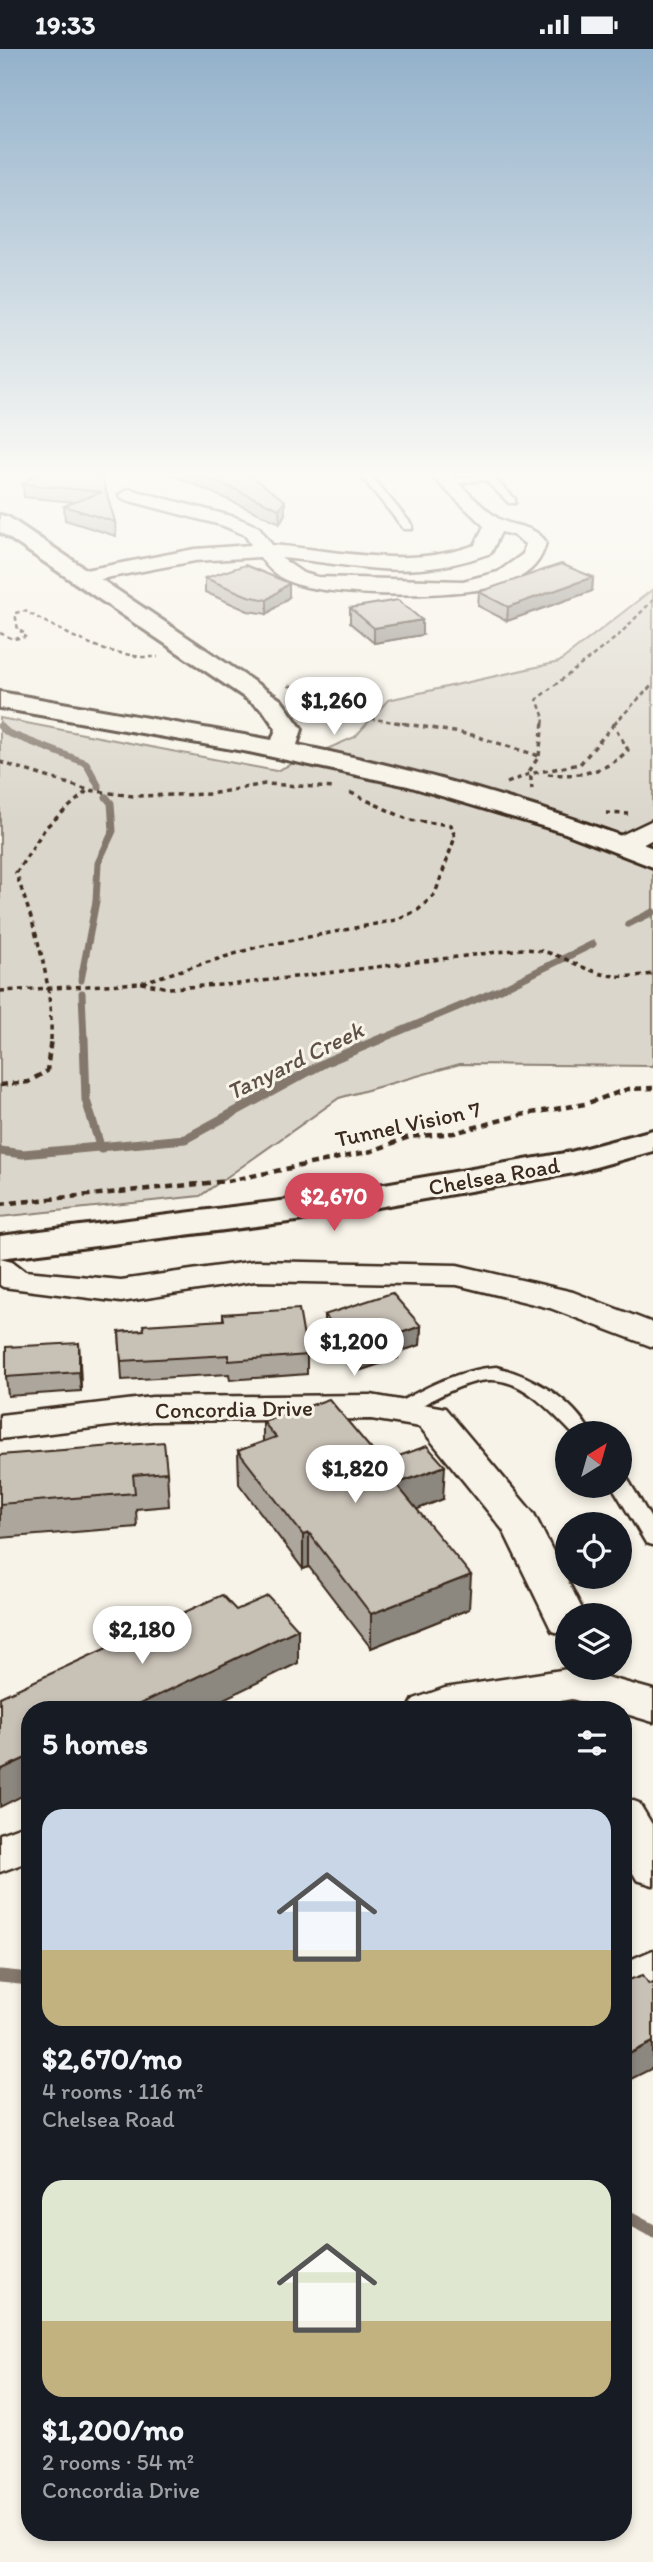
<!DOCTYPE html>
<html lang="en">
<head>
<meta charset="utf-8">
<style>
  body { margin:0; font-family:Itim,sans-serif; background:#20242c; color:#f1f3f6; height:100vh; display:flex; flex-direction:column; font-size:26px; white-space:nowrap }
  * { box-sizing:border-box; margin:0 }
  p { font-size:23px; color:#9ea1a6 }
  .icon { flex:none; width:38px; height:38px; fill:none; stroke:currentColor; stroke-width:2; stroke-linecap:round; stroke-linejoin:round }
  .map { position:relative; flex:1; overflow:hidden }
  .drawer { position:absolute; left:21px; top:1652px; width:611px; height:840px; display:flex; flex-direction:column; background:#171b24; border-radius:28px; box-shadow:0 4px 10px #0003 }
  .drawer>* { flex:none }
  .needle { width:46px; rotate:37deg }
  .fabs { position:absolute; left:555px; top:1372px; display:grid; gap:14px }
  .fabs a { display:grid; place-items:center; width:77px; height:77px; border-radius:50%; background:#171b24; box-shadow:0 4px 10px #0003; font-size:35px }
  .price { position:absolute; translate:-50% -60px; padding:0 16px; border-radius:24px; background:#fff; color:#222; font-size:23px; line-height:46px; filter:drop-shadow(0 2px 4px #0008) }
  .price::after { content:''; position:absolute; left:50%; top:42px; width:21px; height:16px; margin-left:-10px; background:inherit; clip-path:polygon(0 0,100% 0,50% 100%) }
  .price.active { background:#d1495b; color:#fff }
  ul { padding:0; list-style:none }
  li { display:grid; align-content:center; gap:14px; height:371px; padding:0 21px }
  li span { display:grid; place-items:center; height:217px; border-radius:21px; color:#555 }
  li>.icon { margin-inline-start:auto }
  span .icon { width:126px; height:126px; fill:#fffc; stroke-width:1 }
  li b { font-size:30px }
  h2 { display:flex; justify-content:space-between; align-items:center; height:84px; padding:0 21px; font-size:30px }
  .status { display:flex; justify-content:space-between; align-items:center; height:49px; padding:0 35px; background:#171b24; direction:ltr }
  .status svg { height:19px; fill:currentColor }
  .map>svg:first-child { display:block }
</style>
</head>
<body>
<div class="status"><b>19:33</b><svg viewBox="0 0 49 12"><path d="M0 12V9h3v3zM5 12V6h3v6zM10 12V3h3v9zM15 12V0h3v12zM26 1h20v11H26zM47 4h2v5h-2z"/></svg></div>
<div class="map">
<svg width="653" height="2513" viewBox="0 0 653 2513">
  <rect width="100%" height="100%" fill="#f7f3e8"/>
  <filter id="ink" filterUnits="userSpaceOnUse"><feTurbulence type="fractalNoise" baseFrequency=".0143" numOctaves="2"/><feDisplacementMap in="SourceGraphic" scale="14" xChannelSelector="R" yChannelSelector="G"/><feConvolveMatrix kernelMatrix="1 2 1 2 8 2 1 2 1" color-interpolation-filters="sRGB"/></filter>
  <g filter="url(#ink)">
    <polygon fill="#dbd6cb" stroke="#8b8074" stroke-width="2" points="653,540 653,1017 460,1015 339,1049 200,1147 0,1168 0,669 276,722 355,688 388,651 559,613"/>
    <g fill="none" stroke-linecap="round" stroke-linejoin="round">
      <g stroke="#84786c" stroke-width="7">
        <polyline points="0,677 8,684 86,714 99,738"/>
        <polyline points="628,875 653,863"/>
        <polyline points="81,931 96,852 98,814 113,782 111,754 106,748"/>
        <polyline points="82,944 84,991"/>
        <polyline points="379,991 501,940 593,895"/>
      </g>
      <g stroke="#84786c" stroke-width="9">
        <polyline points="84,989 86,1051 101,1100"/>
        <polyline points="0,1102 23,1105 185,1090 326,1013 383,989"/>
      </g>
      <g stroke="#84786c" stroke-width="13">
        <polyline points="0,1927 30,1930"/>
        <polyline points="623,2166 653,2182"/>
      </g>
      <defs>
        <g id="lane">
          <polygon points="357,422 367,422 412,476 412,480 404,480"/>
          <polygon points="476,422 487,422 515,450 515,454 509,454 485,431 446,435 441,432 480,426"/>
          <path d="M496,1318C533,1327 572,1350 591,1384H572C515,1324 495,1315 421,1357C411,1362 402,1369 390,1366L388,1362L390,1358C425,1339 457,1321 496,1318Z"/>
          <polygon points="620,1428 627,1429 653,1473 653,1496 646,1494 612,1437 620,1437"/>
        </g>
        <g id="street">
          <path d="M426,422H446C459,434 488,465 501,471C518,479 534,476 546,493C542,512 531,523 513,532C476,550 325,550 288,532C276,527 267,519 260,508L195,512L80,534L73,532L70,528L73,524L80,522L195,500L251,496L245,486L221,476L122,450L119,446L129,440L235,468L259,478L272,496C341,502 408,520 475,496L484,477ZM501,483L513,486L525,495L523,505L498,523L463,532L318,528L303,524L281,509C362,516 410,534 491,504Z"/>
          <polygon points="653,771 653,790 631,802 622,804 613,802 609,796 613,790"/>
          <polygon points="0,1209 12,1212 25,1222 121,1231 255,1212 457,1216 573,1243 653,1274 653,1298 550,1259 457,1236 255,1232 121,1253 3,1238 0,1236"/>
          <polygon points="371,1346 445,1359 534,1465 585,1566 567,1566 567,1587 552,1582 503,1481 420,1378 371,1370 152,1372 0,1390 0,1366 152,1348"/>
          <polygon points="574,1619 653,1641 653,1673 623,1664 623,1661 610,1661 572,1650 506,1661 408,1661 414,1650 445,1639"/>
          <polygon points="623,1748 639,1754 653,1777 653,1836 637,1831 623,1807"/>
          <polygon points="30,1774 30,1812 0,1823 0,1785"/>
          <polygon points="653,1901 653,1945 623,1958 623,1914"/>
        </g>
        <g id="secondary">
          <path d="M0,466L8,468L281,651L302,680L297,696C419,721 537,754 653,799V818L565,784L408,737L249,703L0,659V643L272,691L276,680L263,661L0,483Z"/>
          <polygon points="653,1081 653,1102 574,1124 297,1172 0,1209 0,1187 297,1150 571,1103"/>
        </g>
      </defs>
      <use href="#lane" stroke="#3b2a1e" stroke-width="5"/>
      <use href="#street" stroke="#3b2a1e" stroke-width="5"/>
      <use href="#secondary" stroke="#3b2a1e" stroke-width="6"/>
      <g stroke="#3b2a1e" stroke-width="2.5" stroke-dasharray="4.5 3.5" stroke-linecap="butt">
        <polyline points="0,584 13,590 25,588 26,585 18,581 15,564 25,562 72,587 105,601 140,608 158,608"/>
        <polyline points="288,637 312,637 331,642 326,654 353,667 408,675"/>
        <polyline points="543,675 544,669 537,650 618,587 653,551"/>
        <polyline points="614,675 653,635"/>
      </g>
      <g stroke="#3b2a1e" stroke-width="3.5" stroke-dasharray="5 4.5" stroke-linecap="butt">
        <polyline points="395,673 472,686 539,707 530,721 532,740"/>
        <polyline points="539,707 543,673"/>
        <polyline points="0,713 88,741 133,747 210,745 265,735 335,739"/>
        <path d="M548,725C578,728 606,724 628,701L613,675"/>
        <polyline points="507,734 529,725 580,715 616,673"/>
        <polyline points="606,764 628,765"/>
        <path d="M141,934L169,939L238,935L522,900C559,901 570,916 602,925C619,929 636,927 653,925"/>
        <polyline points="0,942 140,934 257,898 396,871 418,861 435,845 455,788 451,776 409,771 347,742"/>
        <path d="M51,991C53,932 35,879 16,824L46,778L87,742"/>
      </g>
      <g stroke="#3b2a1e" stroke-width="4.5" stroke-dasharray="7 5" stroke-linecap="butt">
        <polyline points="0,1036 28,1033 47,1022 51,989"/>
        <polyline points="0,1155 228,1132 372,1102 409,1088 454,1084 520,1066 585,1055 628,1040 653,1039"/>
      </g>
      <use href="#lane" fill="#f7f3e8" fill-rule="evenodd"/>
      <use href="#street" fill="#f7f3e8" fill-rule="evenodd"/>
      <use href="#secondary" fill="#f7f3e8" fill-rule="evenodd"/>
    </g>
    <g fill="#aca69d" stroke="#3b2a1e" stroke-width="2">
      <polygon points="100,422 115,473 116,487 65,471 64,457 74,453 24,448 23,435"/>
      <polygon points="164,422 244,422 285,465 280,474"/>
      <polygon points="593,528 592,542 507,572 478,557 479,543"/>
      <polygon points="205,529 289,548 267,565 248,562 205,543"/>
      <polygon points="350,559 422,586 374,594 350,574"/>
      <polygon points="223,1265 307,1306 307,1325 230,1331 229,1325 122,1331 119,1283 144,1281 223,1271"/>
      <polygon points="324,1266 421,1277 420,1296 398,1303 398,1309 355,1323 324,1285"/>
      <polygon points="79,1294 81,1342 8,1347 6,1328"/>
      <polygon points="263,1373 382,1413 443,1450 417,1460 469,1560 371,1599 309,1518 303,1520 239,1435 238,1402 263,1393"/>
      <polygon points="0,1406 167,1423 169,1457 136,1460 137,1478 0,1489"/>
    </g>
    <g fill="#8c877f" stroke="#3b2a1e" stroke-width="2">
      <polygon points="285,452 285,465 280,474 279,460"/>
      <polygon points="593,528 592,542 507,572 508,558"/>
      <polygon points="289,534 289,548 267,565 267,551"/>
      <polygon points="422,571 422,586 374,594 374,579"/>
      <polygon points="421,1277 420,1296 398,1303 398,1309 355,1323 356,1304 395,1286"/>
      <polygon points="79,1294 80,1313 81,1342 79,1323"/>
      <polygon points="445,1417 443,1450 395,1469 396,1435"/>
      <polygon points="309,1484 309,1518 303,1520 303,1486"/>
      <polygon points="471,1526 469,1560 371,1599 371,1565"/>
      <polygon points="298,1580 298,1614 201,1661 127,1661"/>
      <polygon points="30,1707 30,1743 0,1758 0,1721"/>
      <polygon points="653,1993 653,2019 623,2034 623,2008"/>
    </g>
    <g fill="#c8c1b6" stroke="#3b2a1e" stroke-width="2">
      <polygon points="38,422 100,422 115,473 64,457 102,443 23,435"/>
      <polygon points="193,422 244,422 285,452 279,460"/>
      <polygon points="561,515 593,528 508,558 479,543"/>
      <polygon points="245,516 289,534 267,551 248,547 205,529"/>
      <polygon points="398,551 422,571 374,579 350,559"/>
      <polygon points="392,1244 421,1277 395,1286 399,1290 356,1304 324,1266"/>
      <polygon points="299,1260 307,1306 229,1312 229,1306 121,1312 119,1283 144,1281 143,1276 224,1271 223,1265"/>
      <polygon points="79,1294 79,1323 6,1328 6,1298"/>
      <polygon points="329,1350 382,1413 427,1397 445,1417 396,1435 471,1526 371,1565 309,1484 303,1486 238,1402 276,1388 263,1373"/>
      <polygon points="164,1393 167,1423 133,1426 135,1444 0,1455 0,1406"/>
      <polygon points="222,1546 236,1561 268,1547 298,1580 127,1661 30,1661 30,1707 0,1721 0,1648"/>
      <polygon points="623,1921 624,1921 626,1932 643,1926 649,1935 653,1933 653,1993 623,2008"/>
    </g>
  </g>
  <linearGradient id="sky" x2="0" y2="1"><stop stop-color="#93b1cb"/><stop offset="0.55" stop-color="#fbfaf5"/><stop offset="1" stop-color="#fbfaf5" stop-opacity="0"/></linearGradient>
  <rect width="653" height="774" fill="url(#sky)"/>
  <g text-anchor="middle" stroke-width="6" stroke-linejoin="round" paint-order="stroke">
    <g font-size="23" fill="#3b2a1e" stroke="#f7f3e8">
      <text transform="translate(408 1075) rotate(-12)" y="8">Tunnel Vision 7</text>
      <text transform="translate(494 1127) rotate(-10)" y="8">Chelsea Road</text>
      <text transform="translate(234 1360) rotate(-1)" y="8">Concordia Drive</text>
    </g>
    <g font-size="24" font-style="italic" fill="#5f5145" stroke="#f7f3e8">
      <text transform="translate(295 1012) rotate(-26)" y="8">Tanyard Creek</text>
    </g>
  </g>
</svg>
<div class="fabs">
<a><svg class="needle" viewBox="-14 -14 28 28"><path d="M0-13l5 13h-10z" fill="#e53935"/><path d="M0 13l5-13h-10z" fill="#9ea1a6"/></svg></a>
<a><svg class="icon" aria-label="locate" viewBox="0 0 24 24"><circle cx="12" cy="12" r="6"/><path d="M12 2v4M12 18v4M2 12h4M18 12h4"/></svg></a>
<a><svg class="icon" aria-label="layers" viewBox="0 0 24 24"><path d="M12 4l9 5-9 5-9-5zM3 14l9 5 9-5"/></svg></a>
</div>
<b class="price" style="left:334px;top:688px">$1,260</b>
<b class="price active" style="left:334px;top:1184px">$2,670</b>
<b class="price" style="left:354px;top:1329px">$1,200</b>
<b class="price" style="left:355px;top:1456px">$1,820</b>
<b class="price" style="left:142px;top:1617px">$2,180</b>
<section class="drawer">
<h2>5 homes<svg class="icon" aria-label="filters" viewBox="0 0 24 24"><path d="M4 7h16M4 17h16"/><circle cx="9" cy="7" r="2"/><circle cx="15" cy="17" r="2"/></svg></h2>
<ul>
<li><span style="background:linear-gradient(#c9d6e8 65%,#c2b280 0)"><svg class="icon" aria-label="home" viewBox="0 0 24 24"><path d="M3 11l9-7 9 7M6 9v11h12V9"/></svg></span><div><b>$2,670/mo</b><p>4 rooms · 116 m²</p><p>Chelsea Road</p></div></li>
<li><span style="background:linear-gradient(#dfe7d0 65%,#c2b280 0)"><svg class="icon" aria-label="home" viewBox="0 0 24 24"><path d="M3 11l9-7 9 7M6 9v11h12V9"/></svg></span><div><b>$1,200/mo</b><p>2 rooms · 54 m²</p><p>Concordia Drive</p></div></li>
</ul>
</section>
</div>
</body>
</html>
